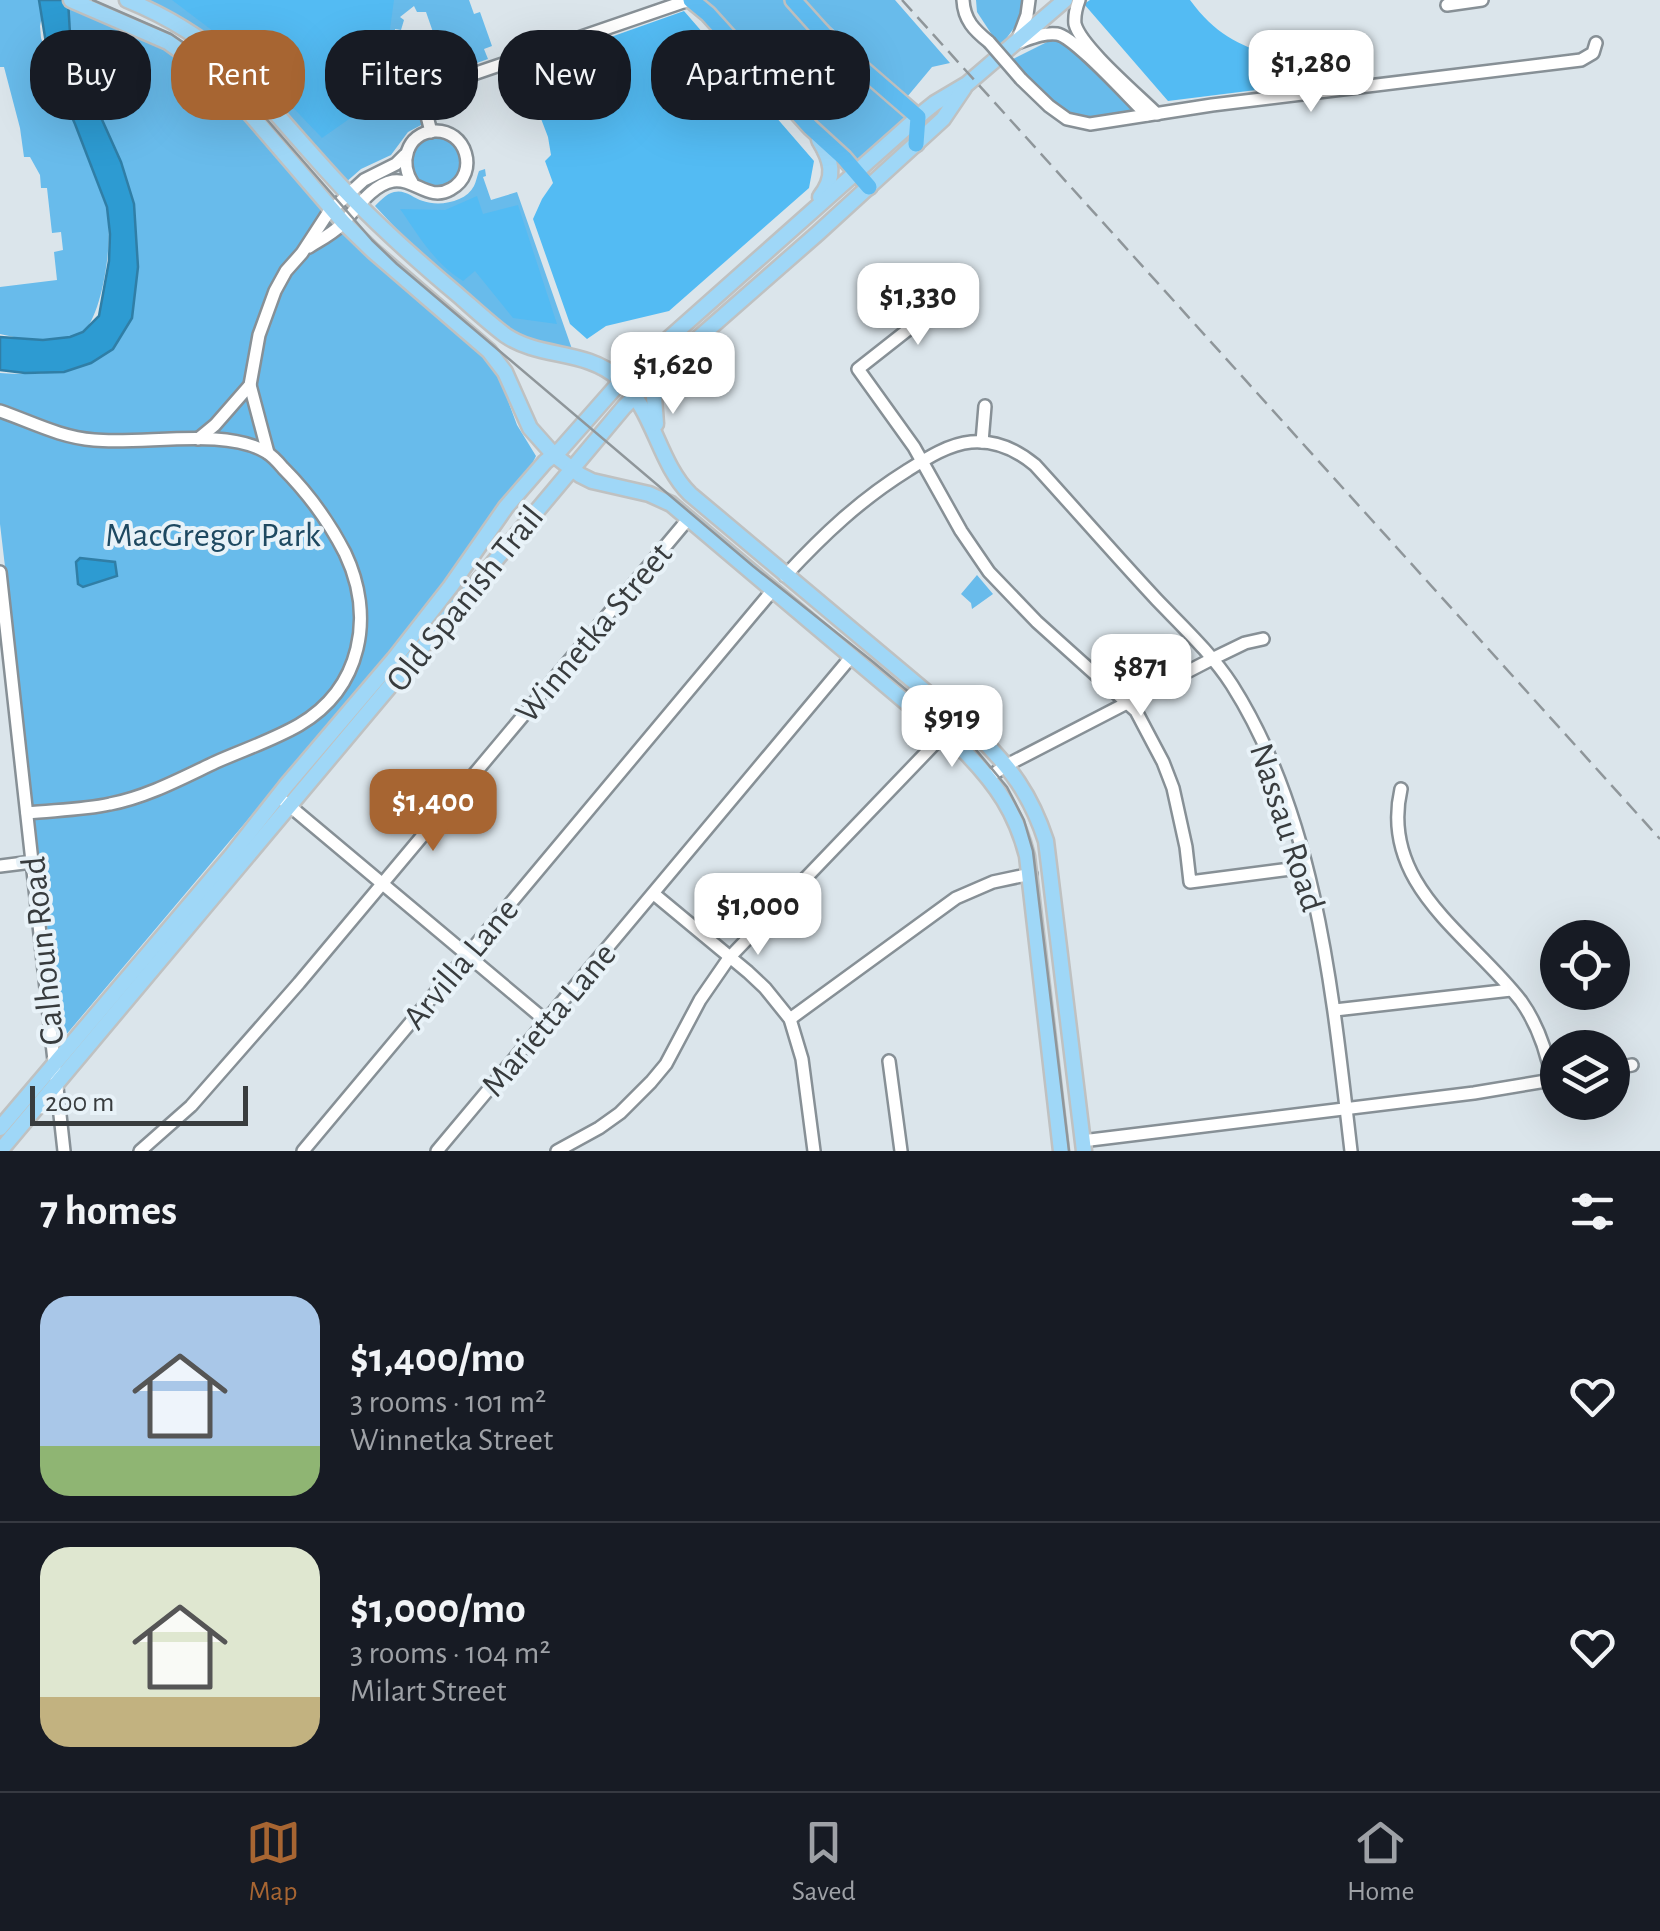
<!DOCTYPE html>
<html lang="en">
<head>
<meta charset="utf-8">
<style>
  body { margin:0; font-family:"Alegreya Sans",sans-serif; background:#20242c; color:#f1f3f6; height:100vh; display:flex; flex-direction:column; font-size:38px; white-space:nowrap }
  * { box-sizing:border-box; margin:0 }
  p { font-size:32px; color:#9ea1a6 }
  .icon { flex:none; width:55px; height:55px; fill:none; stroke:currentColor; stroke-width:2; stroke-linecap:round; stroke-linejoin:round }
  .map { position:relative; height:1151px; overflow:hidden }
  .drawer { display:flex; flex-direction:column; background:#171b24; flex:1 }
  .drawer>* { flex:none }
  .top-card { position:absolute; left:30px; top:30px; width:1000px; height:90px; display:flex; gap:20px }
  .fabs { position:absolute; left:1540px; top:920px; display:grid; gap:20px }
  .fabs a { display:grid; place-items:center; width:90px; height:90px; border-radius:50%; background:#171b24; box-shadow:0 10px 40px #0002; font-size:50px }
  .scale { position:absolute; left:30px; bottom:25px; width:218px; box-sizing:border-box; padding-left:10px; border:5px solid #383c3e; border-top:0; font-size:28px; line-height:35px; white-space:nowrap; color:#383c3e; -webkit-text-stroke:8px #e8f2f8; paint-order:stroke }
  .price { position:absolute; translate:-50% -85px; padding:0 22px; border-radius:20px; background:#fff; color:#222; font-size:32px; line-height:65px; filter:drop-shadow(0 2px 5px #0008) }
  .price::after { content:''; position:absolute; left:50%; top:60px; width:30px; height:22px; margin-left:-15px; background:inherit; clip-path:polygon(0 0,100% 0,50% 100%) }
  .price.active { background:#a76532; color:#fff }
  ul { padding:0; list-style:none }
  li { display:flex; align-items:center; gap:30px; height:250px; padding:0 40px }
  li+li { border-top:2px solid #363941 }
  li span { display:grid; place-items:center; flex:none; width:280px; height:200px; border-radius:30px; color:#555 }
  li>.icon { margin-inline-start:auto }
  span .icon { width:120px; height:120px; fill:#fffc; stroke-width:1 }
  li b { font-size:42px }
  h2 { display:flex; justify-content:space-between; align-items:center; height:120px; padding:0 40px; font-size:42px }
  .chip { padding:0 35px; border-radius:40px; background:#171b24; box-shadow:0 10px 40px #0002; font-size:35px; line-height:90px }
  .chip.active { background:#a76532; color:#fff }
  .dock { display:flex; justify-content:space-around; align-items:center; height:140px; border-top:2px solid #363941; background:#171b24; font-size:28px; color:#9ea1a6 }
  .dock a { display:grid; justify-items:center; gap:5px }
  .dock .active { color:#a76532 }
  .map>svg:first-child { display:block }
</style>
</head>
<body>
<div class="map">
<svg width="1660" height="1151" viewBox="0 0 1660 1151">
  <rect width="100%" height="100%" fill="#dbe5eb"/>
  <g fill="#68bbeb">
    <path d="M0,0H39L43,11L40,26L41,38L63,97L82,136L103,199C117,221 104,315 83,332C61,350 25,339 0,334V287L57,280L54,252L63,250L61,232L52,233L47,188H41L40,175L30,157H24L20,128L4,67H0Z"/>
    <polygon points="138,0 469,0 474,14 480,12 492,46 484,49 488,59 449,73 435,39 429,40 428,38 434,35 426,12 417,12 414,6 400,17 404,20 401,30 395,29 395,46 402,49 405,58 400,60 407,80 412,79 425,123 408,132 391,155 361,169 345,183 236,63"/>
    <polygon points="706,0 788,0 906,115 905,119 855,161 852,161"/>
    <polygon points="805,0 895,0 950,63 932,67 907,97 822,19"/>
    <polygon points="976,0 1025,0 1022,17 1000,47 977,12"/>
    <path d="M68,4C122,28 176,49 220,91L322,208L368,256L482,353L497,371L517,425L536,456L532,464C487,516 451,575 409,629L65,1036H60L0,524V373C33,376 60,373 91,363L134,204L121,162L77,64L71,33Z"/>
    <path d="M1057,40L1072,47L1131,105L1135,113C1122,114 1108,118 1095,118C1057,117 1033,86 1011,60L1049,41Z"/>
    <path d="M445,135L459,146L463,171L444,189C439,189 433,190 427,188C404,180 404,144 428,136C433,134 439,136 445,135Z"/>
    <path d="M485,169L486,176L483,177L491,200L517,192L572,349L543,344L512,334L417,251L375,206C380,201 386,194 394,192C405,189 413,198 423,201C439,207 466,202 474,186C476,182 477,176 479,171Z"/>
    <polygon points="977,575 993,594 972,609 971,603 961,594"/>
  </g>
  <g fill="#53bbf3">
    <polygon points="172,0 394,0 390,29 401,89 362,110 322,138 238,50"/>
    <path d="M1090,0H1190C1220,41 1248,48 1294,63L1303,84L1168,101L1084,4Z"/>
    <polygon points="684,11 814,161 809,188 669,311 606,326 587,339 570,324 533,219 542,199 553,183 545,161 551,155 548,137 535,103 558,95 546,60"/>
    <path d="M477,196L483,214L518,205L557,324L513,318L475,271L463,281C434,263 419,236 400,209L445,210Z"/>
  </g>
  <g fill="#2d9bd2" stroke="#307ea6" stroke-width="2.5">
    <polygon points="39,0 68,0 70,33 77,64 121,162 134,204 138,267 132,318 113,349 91,363 64,372 25,373 0,370 0,337 43,340 70,337 83,332 99,316 109,261 110,234 107,207 75,124 50,68"/>
    <polygon points="80,558 115,562 117,576 83,587 78,584 76,562"/>
  </g>
  <g fill="none" stroke-linecap="round" stroke-linejoin="round">
    <defs>
      <g id="minor">
        <path d="M963,0C964,20 974,30 989,42"/>
        <path d="M1079,0C1076,8 1074,15 1075,24C1081,47 1138,95 1157,114"/>
        <polyline points="1447,5 1482,0"/>
        <polyline points="1018,39 1027,15 1029,0"/>
        <path d="M1017,43C1029,39 1044,32 1057,34C1075,37 1130,99 1147,115"/>
        <polyline points="1021,79 1049,106 1067,119 1090,124 1212,105 1581,60 1593,53 1596,43"/>
        <polyline points="431,132 421,92 689,0"/>
        <path d="M309,247C320,240 332,234 341,225C355,211 371,185 393,181C415,178 429,202 451,189C480,173 466,129 434,131C406,134 399,163 413,184"/>
        <polyline points="952,295 858,369 914,447 961,531 989,572 1037,622 1136,711 1163,762 1173,788 1186,847 1190,882 1306,867"/>
        <polyline points="250,385 268,453"/>
        <path d="M0,411C32,422 59,437 94,440C143,445 225,427 266,452C273,456 278,462 283,468C309,494 328,520 345,553C375,616 362,688 299,725C273,740 243,750 216,762C182,778 147,797 110,804C83,810 55,810 27,813"/>
        <polyline points="198,439 215,425 250,385 259,335 275,291 286,271 302,253 328,213 364,180 396,164 405,155"/>
        <polyline points="982,442 985,406"/>
        <polyline points="0,572 64,1151"/>
        <path d="M785,576C824,534 860,500 908,470C927,458 949,444 971,442C996,440 1017,450 1035,465C1076,510 1116,556 1157,600C1183,627 1212,654 1232,685C1317,819 1333,997 1351,1151"/>
        <polyline points="989,777 1007,765 1212,659 1245,643 1263,639"/>
        <path d="M1401,789C1379,885 1470,935 1521,1001C1538,1025 1547,1052 1552,1080"/>
        <polyline points="285,802 546,1021"/>
        <polyline points="0,866 32,862"/>
        <polyline points="654,894 748,972 765,988 790,1019 802,1059 814,1151"/>
        <polyline points="1335,1010 1511,990"/>
        <polyline points="790,1019 956,898 993,882 1031,874"/>
        <polyline points="889,1061 901,1151"/>
        <polyline points="1612,1069 1632,1065"/>
        <polyline points="1082,1141 1474,1093 1558,1079"/>
        <polyline points="140,1151 191,1106 299,983 689,518"/>
        <polyline points="303,1151 772,591"/>
        <polyline points="437,1151 851,657"/>
        <polyline points="557,1151 599,1128 620,1113 651,1082 666,1064 700,1000 729,958 944,734"/>
      </g>
      <g id="major">
        <path d="M71,0L168,42L212,74L239,101L343,222L373,251L489,351L505,372L530,428L554,455L580,475L592,481L649,494L671,504L966,753C997,785 1016,813 1027,856L1061,1151"/>
        <path d="M127,0C169,17 206,40 239,71C276,113 312,156 351,197C385,232 421,264 458,295C474,309 489,323 505,335C540,359 585,349 618,378C655,410 657,461 690,494L975,733C1010,766 1031,795 1046,841L1084,1151"/>
        <path d="M819,140C832,161 836,177 820,197"/>
        <polyline points="656,424 654,397 668,369"/>
        <polyline points="0,1128 231,856 286,786 394,659 451,586 506,507 545,462 561,449 621,381 925,111 935,103 967,84 1065,0"/>
        <polyline points="0,1151 624,407 655,376 817,234 943,119 964,88"/>
      </g>
      <g id="highway">
        <polyline points="691,0 708,14 810,127 844,158 869,187"/>
        <polyline points="793,0 829,40 918,117 916,144"/>
      </g>
    </defs>
    <use href="#minor" stroke="#879096" stroke-width="16"/>
    <use href="#major" stroke="#bfc1c1" stroke-width="19"/>
    <use href="#highway" stroke="#bfc1c1" stroke-width="20"/>
    <use href="#minor" stroke="#fff" stroke-width="11"/>
    <use href="#major" stroke="#9fd7f7" stroke-width="14"/>
    <use href="#highway" stroke="#5fbcf1" stroke-width="15"/>
    <polyline stroke="#8f969a" stroke-width="2.5" points="93,0 171,34 212,62 250,100 372,240 397,264 753,566 872,661 972,745 1007,787 1024,820 1033,851 1069,1151"/>
    <polyline stroke="#8f969a" stroke-width="2.5" stroke-dasharray="15 8" stroke-linecap="butt" points="902,0 1660,839"/>
    <defs>
      <polyline id="minor-bridge" points="989,42 1021,79"/>
    </defs>
    <use href="#minor-bridge" stroke="#879096" stroke-width="16" stroke-linecap="butt"/>
    <use href="#minor-bridge" stroke="#fff" stroke-width="11"/>
  </g>
  <g text-anchor="middle" stroke-width="8" stroke-linejoin="round" paint-order="stroke">
    <g font-size="35" fill="#1e4961" stroke="#e8f2f8">
      <text x="213" y="546">MacGregor Park</text>
    </g>
    <g font-size="35" fill="#383c3e" stroke="#e8f2f8">
      <text transform="translate(464 598) rotate(-51)" y="12">Old Spanish Trail</text>
      <text transform="translate(593 632) rotate(-50)" y="12">Winnetka Street</text>
      <text transform="translate(1288 827) rotate(72)" y="12">Nassau Road</text>
      <text transform="translate(42 951) rotate(-96)" y="12">Calhoun Road</text>
      <text transform="translate(460 963) rotate(-50)" y="12">Arvilla Lane</text>
      <text transform="translate(548 1019) rotate(-50)" y="12">Marietta Lane</text>
    </g>
  </g>
</svg>
<div class="fabs">
<a><svg class="icon" aria-label="locate" viewBox="0 0 24 24"><circle cx="12" cy="12" r="6"/><path d="M12 2v4M12 18v4M2 12h4M18 12h4"/></svg></a>
<a><svg class="icon" aria-label="layers" viewBox="0 0 24 24"><path d="M12 4l9 5-9 5-9-5zM3 14l9 5 9-5"/></svg></a>
</div>
<div class="scale">200 m</div>
<b class="price" style="left:1311px;top:115px">$1,280</b>
<b class="price" style="left:918px;top:348px">$1,330</b>
<b class="price" style="left:673px;top:417px">$1,620</b>
<b class="price" style="left:1141px;top:719px">$871</b>
<b class="price" style="left:952px;top:770px">$919</b>
<b class="price active" style="left:433px;top:854px">$1,400</b>
<b class="price" style="left:758px;top:958px">$1,000</b>
<div class="top-card">
<a class="chip">Buy</a>
<a class="chip active">Rent</a>
<a class="chip">Filters</a>
<a class="chip">New</a>
<a class="chip">Apartment</a>
</div>
</div>
<section class="drawer">
<h2>7 homes<svg class="icon" aria-label="filters" viewBox="0 0 24 24"><path d="M4 7h16M4 17h16"/><circle cx="9" cy="7" r="2"/><circle cx="15" cy="17" r="2"/></svg></h2>
<ul>
<li><span style="background:linear-gradient(#a9c7e8 75%,#8fb573 0)"><svg class="icon" aria-label="home" viewBox="0 0 24 24"><path d="M3 11l9-7 9 7M6 9v11h12V9"/></svg></span><div><b>$1,400/mo</b><p>3 rooms · 101 m²</p><p>Winnetka Street</p></div><svg class="icon" aria-label="heart" viewBox="0 0 24 24"><path d="M12 20l-8-8c-3-5 5-10 8-4 3-6 11-1 8 4z"/></svg></li>
<li><span style="background:linear-gradient(#dfe7d0 75%,#c2b280 0)"><svg class="icon" aria-label="home" viewBox="0 0 24 24"><path d="M3 11l9-7 9 7M6 9v11h12V9"/></svg></span><div><b>$1,000/mo</b><p>3 rooms · 104 m²</p><p>Milart Street</p></div><svg class="icon" aria-label="heart" viewBox="0 0 24 24"><path d="M12 20l-8-8c-3-5 5-10 8-4 3-6 11-1 8 4z"/></svg></li>
</ul>
</section>
<nav class="dock">
<a class="active"><svg class="icon" aria-label="map" viewBox="0 0 24 24"><path d="M3 6l6-2 6 2 6-2v14l-6 2-6-2-6 2zM9 4v14M15 6v14"/></svg>Map</a>
<a><svg class="icon" aria-label="saved" viewBox="0 0 24 24"><path d="M7 4h10v16l-5-4-5 4z"/></svg>Saved</a>
<a><svg class="icon" aria-label="home" viewBox="0 0 24 24"><path d="M3 11l9-7 9 7M6 9v11h12V9"/></svg>Home</a>
</nav>
</body>
</html>
